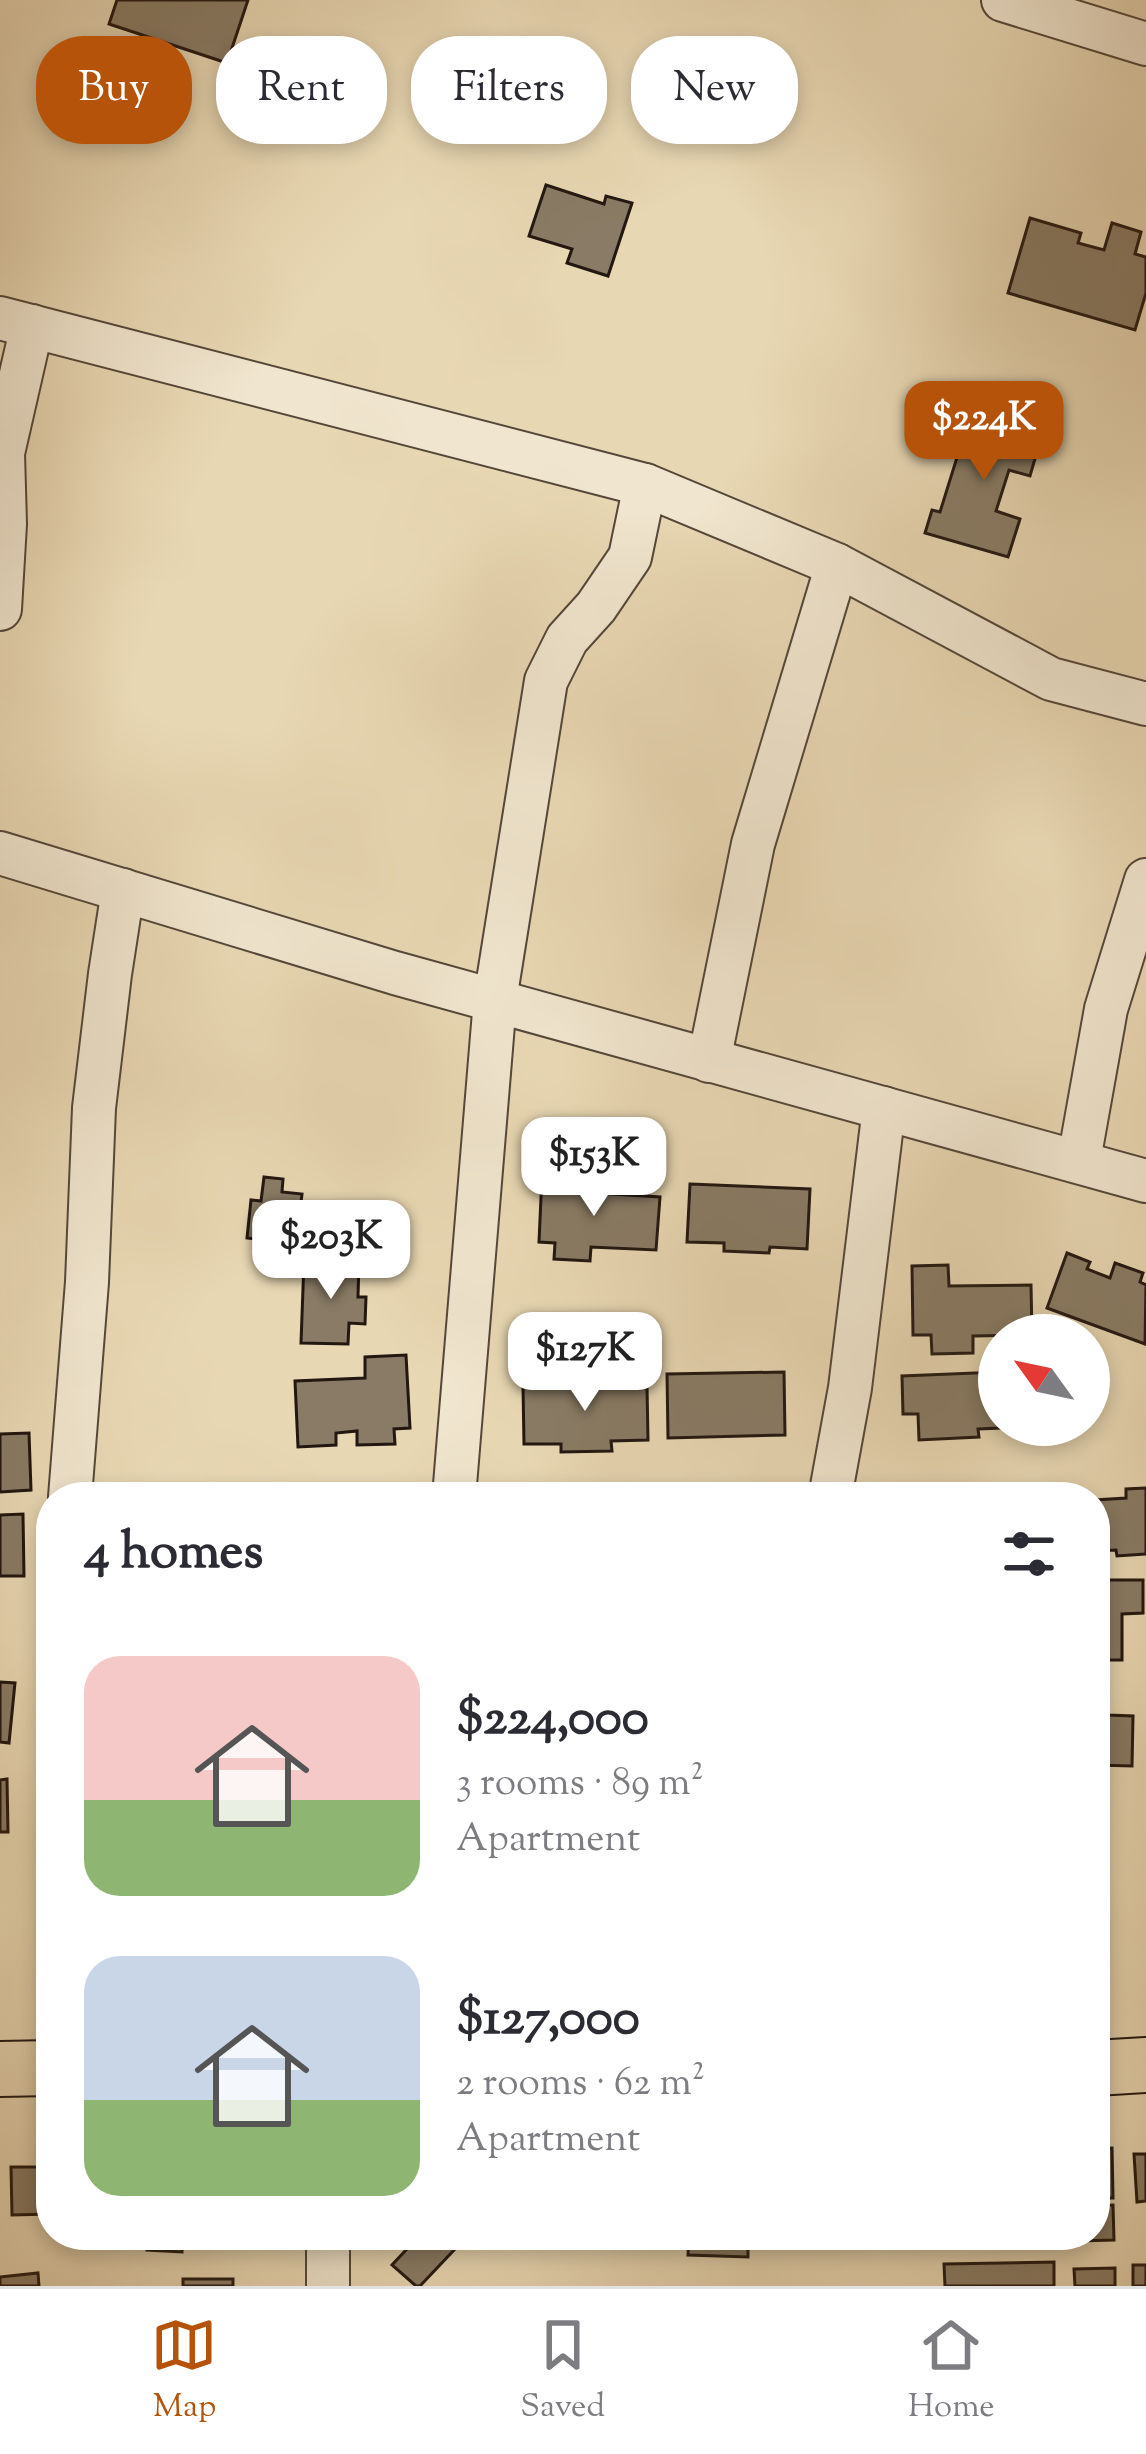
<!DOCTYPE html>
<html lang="en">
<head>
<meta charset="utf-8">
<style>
  body { margin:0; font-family:"Sorts Mill Goudy",serif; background:#f2f2f3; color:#2b2b33; height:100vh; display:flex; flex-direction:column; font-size:45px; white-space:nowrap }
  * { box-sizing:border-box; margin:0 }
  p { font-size:39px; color:#7c7c81 }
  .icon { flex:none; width:66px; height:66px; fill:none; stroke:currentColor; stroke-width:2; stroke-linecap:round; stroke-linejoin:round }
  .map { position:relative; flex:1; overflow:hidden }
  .drawer { position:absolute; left:36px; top:1482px; width:1074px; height:768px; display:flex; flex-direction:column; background:#fff; border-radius:48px; box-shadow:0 6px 18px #0003 }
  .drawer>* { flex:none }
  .hud { position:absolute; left:36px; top:36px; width:1074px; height:108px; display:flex; gap:24px }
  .needle { width:78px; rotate:303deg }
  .fabs { position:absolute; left:978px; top:1314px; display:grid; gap:24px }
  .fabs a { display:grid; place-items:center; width:132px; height:132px; border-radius:50%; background:#fff; box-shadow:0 6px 18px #0003; font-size:60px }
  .price { position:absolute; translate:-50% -102px; padding:0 27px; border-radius:24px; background:#fff; color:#222; font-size:39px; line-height:78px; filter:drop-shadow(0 3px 6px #0008) }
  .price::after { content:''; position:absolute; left:50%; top:72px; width:36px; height:27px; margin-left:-18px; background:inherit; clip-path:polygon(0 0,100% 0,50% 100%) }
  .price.active { background:#b45309; color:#fff }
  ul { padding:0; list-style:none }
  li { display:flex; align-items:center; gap:36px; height:300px; padding:0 48px }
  li span { display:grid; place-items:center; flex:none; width:336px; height:240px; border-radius:36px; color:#555 }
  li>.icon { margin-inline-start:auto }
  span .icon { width:144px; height:144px; fill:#fffc; stroke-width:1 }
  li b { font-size:51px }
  h2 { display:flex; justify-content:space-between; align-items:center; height:144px; padding:0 48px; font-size:51px }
  .pill { padding:0 42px; border-radius:48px; background:#fff; box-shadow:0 6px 18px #0003; font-size:42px; line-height:108px }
  .pill.active { background:#b45309; color:#fff }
  .tab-bar { display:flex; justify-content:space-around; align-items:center; height:168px; border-top:3px solid #e1e1e2; background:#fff; font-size:33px; color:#7c7c81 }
  .tab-bar a { display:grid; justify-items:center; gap:6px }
  .tab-bar .active { color:#b45309 }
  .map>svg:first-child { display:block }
</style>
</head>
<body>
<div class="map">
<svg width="1146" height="2286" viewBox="0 0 1146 2286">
  <rect width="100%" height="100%" fill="#e8d7b3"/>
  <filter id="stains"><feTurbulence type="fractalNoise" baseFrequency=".00167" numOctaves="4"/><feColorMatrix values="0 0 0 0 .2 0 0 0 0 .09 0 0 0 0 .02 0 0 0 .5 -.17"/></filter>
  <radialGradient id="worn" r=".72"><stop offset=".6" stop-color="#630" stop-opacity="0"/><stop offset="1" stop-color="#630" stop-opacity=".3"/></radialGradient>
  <g fill="#897b65" stroke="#221711" stroke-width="3">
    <polygon points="117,0 248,0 227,63 109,24"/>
    <polygon points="546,185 604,204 606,196 632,203 608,276 567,263 572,249 529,236"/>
    <polygon points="1030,218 1081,233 1078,243 1104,250 1112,223 1141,232 1135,254 1146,257 1146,293 1135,330 1008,293"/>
    <polygon points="966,408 1043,431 1030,476 1009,470 996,511 1020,519 1008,557 925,533 932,510 940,512 964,435 958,433"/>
    <polygon points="542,1175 581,1177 580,1192 660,1197 656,1250 591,1247 590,1261 554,1259 555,1243 539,1242"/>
    <polygon points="264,1177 283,1179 282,1192 302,1194 296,1244 247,1238 251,1200 261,1201"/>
    <polygon points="690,1184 810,1189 807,1249 770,1247 769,1253 724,1251 724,1243 687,1242"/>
    <polygon points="1067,1253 1090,1262 1087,1269 1110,1278 1115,1263 1143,1273 1140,1282 1146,1285 1145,1344 1047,1308"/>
    <polygon points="304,1261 359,1262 358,1297 366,1297 365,1324 349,1323 348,1344 301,1343"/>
    <polygon points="948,1265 949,1286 1031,1285 1032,1335 973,1336 973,1353 932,1354 931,1335 913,1335 912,1266"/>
    <polygon points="406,1355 410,1428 394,1429 395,1444 357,1445 357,1431 336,1433 336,1445 298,1447 295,1381 365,1378 365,1357"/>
    <polygon points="784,1372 785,1435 668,1438 667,1374"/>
    <polygon points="999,1372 1001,1428 978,1429 979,1437 919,1440 918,1414 903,1414 902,1376"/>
    <polygon points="606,1376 606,1387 647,1386 648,1440 611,1441 612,1451 561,1452 561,1444 524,1444 523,1386 565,1385 565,1377"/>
    <polygon points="29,1433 31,1490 0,1492 0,1434"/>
    <polygon points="1146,1488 1146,1554 1117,1556 1116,1550 1095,1551 1095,1500 1126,1498 1126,1489"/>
    <polygon points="23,1514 24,1576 0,1576 0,1515"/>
    <polygon points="1095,1580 1143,1580 1143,1613 1122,1614 1122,1660 1095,1660"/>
    <polygon points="0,1682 15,1683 9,1743 0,1742"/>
    <polygon points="1095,1693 1108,1693 1108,1715 1133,1716 1132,1766 1095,1765"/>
    <polygon points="7,1779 8,1832 0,1832 0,1780"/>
    <polygon points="1112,2148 1113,2198 1095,2198 1095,2149"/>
    <polygon points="1134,2154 1146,2154 1146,2201 1137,2202"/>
    <polygon points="11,2167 51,2167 51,2214 12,2215"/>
    <polygon points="1113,2205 1114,2240 1077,2241 1077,2235 1095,2235 1095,2206"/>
    <polygon points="147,2235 199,2235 183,2235 182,2252 147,2250"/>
    <polygon points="420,2235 438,2235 454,2250 420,2286 416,2286 392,2265"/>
    <polygon points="689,2235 748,2235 748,2257 688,2255"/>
    <polygon points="1054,2262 1054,2286 945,2286 944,2264"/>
    <rect x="1133" y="2265" width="13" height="21"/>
    <polygon points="1115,2268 1115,2286 1075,2286 1074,2269"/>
    <polygon points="38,2273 39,2286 0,2286 0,2277"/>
    <rect x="183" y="2279" width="50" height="7"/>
  </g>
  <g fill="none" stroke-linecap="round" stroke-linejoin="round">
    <defs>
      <g id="minor">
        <polyline points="1003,0 1146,44"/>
        <polyline points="0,318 645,485 837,565 1051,679 1146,704"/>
        <polyline points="0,609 5,524 3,453 32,326"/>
        <polyline points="0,853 395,973 1146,1181"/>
        <polyline points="709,1061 753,844 837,565"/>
        <polyline points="1079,1160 1106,1009 1146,880"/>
        <polyline points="70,1497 87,1282 94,1108 110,974 123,890"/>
        <polyline points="454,1497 495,1000 546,681 567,639 596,607 630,557 645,485"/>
        <polyline points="830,1497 850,1388 884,1108"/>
        <polyline points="328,2235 328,2286"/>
      </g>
      <g id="major">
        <polyline points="1095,2068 1146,2065"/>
        <polyline points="0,2069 51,2068"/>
      </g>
    </defs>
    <use href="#minor" stroke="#54473a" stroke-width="46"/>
    <use href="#major" stroke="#221711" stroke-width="58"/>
    <use href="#minor" stroke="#f0e5ce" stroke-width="42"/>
    <use href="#major" stroke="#e8d7b3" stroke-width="54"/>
  </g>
  <rect width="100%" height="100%" filter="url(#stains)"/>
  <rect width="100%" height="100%" fill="url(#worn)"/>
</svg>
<div class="fabs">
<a><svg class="needle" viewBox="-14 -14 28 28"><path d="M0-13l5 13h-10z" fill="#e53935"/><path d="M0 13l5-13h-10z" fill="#7c7c81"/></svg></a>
</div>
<b class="price active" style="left:984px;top:483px">$224K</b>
<b class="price" style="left:594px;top:1219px">$153K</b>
<b class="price" style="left:331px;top:1302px">$203K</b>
<b class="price" style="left:585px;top:1414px">$127K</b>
<div class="hud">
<a class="pill active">Buy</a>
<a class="pill">Rent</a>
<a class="pill">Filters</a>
<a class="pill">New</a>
</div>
<section class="drawer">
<h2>4 homes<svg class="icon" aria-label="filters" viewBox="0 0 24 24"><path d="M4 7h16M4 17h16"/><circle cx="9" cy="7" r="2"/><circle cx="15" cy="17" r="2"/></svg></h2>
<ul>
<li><span style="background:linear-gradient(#f6c9c9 60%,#8fb573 0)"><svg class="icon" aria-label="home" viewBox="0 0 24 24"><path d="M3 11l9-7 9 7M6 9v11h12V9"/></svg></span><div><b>$224,000</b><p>3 rooms · 89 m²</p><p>Apartment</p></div></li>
<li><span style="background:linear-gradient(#c9d6e8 60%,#8fb573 0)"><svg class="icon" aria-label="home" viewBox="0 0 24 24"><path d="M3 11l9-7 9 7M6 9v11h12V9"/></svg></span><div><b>$127,000</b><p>2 rooms · 62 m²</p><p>Apartment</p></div></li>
</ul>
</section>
</div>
<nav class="tab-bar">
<a class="active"><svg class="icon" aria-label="map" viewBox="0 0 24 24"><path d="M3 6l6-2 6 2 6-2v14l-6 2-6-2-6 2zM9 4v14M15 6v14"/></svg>Map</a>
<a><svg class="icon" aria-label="saved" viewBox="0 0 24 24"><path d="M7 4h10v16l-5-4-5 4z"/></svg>Saved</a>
<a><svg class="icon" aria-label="home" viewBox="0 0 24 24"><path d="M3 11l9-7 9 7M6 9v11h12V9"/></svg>Home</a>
</nav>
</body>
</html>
